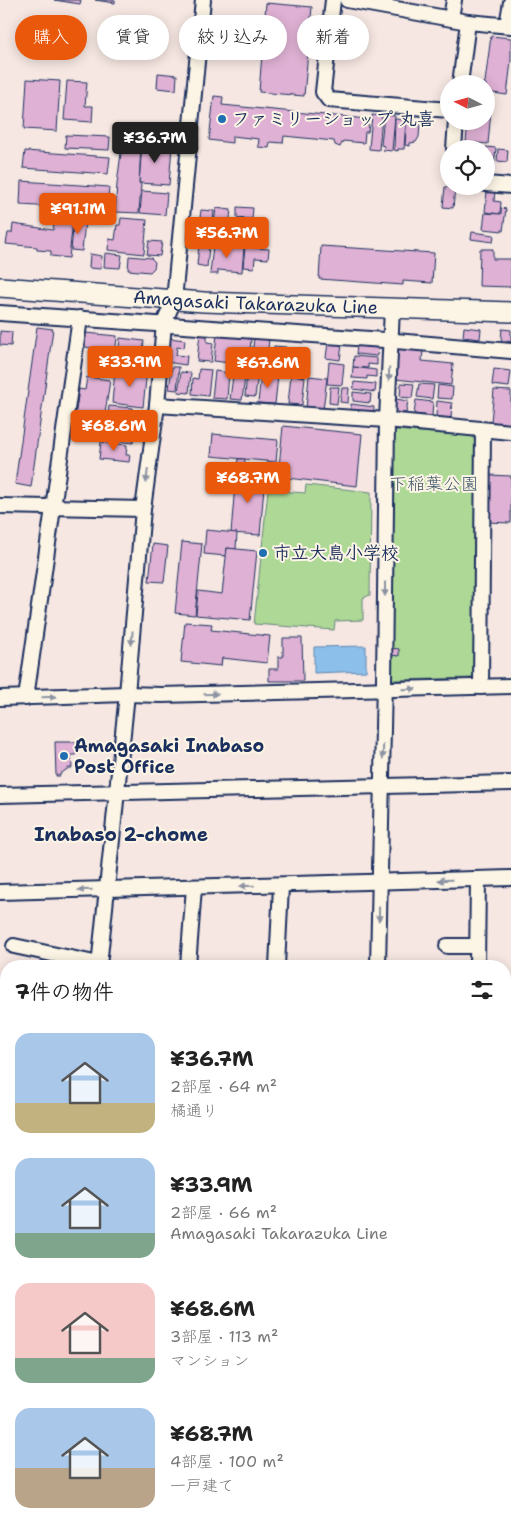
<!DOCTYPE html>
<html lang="ja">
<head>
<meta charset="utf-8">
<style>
  body { margin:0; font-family:"Shantell Sans","Klee One",sans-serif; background:#f6f6f6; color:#222; height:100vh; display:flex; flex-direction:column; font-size:19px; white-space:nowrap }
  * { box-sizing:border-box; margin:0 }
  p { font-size:16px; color:#767676 }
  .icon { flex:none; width:28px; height:28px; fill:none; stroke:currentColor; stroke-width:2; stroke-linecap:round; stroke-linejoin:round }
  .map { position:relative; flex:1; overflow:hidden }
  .sheet { position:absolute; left:0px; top:960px; width:511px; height:571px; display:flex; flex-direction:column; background:#fff; border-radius:20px 20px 0 0; box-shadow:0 2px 12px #0003 }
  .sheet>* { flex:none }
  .top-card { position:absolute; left:15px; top:15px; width:481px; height:45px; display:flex; gap:10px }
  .needle { width:32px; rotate:276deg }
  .tools { position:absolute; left:440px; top:75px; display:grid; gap:10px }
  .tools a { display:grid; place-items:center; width:55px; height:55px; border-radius:50%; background:#fff; box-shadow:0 2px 12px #0003; font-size:25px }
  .price { position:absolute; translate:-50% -42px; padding:0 11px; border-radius:5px; background:#ea580c; color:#fff; font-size:16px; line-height:32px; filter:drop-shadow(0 1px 2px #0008) }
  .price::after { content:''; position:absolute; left:50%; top:30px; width:15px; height:11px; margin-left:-8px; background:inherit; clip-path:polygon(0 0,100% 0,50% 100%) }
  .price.selected { background:#222; color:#fff }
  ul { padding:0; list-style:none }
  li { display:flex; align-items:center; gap:15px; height:125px; padding:0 15px }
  li span { display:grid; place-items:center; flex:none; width:140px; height:100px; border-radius:15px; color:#555 }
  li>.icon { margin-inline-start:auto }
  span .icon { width:60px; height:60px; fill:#fffc; stroke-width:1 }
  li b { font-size:21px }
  h2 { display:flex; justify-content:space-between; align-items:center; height:60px; padding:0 15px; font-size:21px }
  .pill { padding:0 18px; border-radius:22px; background:#fff; box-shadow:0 2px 12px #0003; font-size:18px; line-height:45px }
  .pill.selected { background:#ea580c; color:#fff }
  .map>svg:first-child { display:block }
</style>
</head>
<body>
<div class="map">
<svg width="511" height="1531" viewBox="0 0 511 1531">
  <rect width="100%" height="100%" fill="#f6e7e2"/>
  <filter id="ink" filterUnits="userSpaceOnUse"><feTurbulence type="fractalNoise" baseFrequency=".02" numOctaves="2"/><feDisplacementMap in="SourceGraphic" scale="10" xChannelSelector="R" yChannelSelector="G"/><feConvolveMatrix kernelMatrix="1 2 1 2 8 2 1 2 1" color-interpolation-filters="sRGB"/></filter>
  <g filter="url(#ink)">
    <g fill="#aed896" stroke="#64847a">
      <polygon points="395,430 472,436 478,444 474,675 470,678 394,680 388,675 391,433"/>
      <polygon points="306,485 371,492 370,595 363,598 363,620 335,621 334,630 254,624 268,490 305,493"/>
    </g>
    <g fill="#8cbfe9" stroke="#5f85b1">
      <polygon points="366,646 366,671 314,673 314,647"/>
      <polygon points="0,1168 6,1170 6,1207 0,1206"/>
      <polygon points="0,1426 6,1428 6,1525 264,1525 278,1531 0,1531"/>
    </g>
    <g fill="#dfb1d4" stroke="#1b2f5e">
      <polygon points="54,0 81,0 80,4"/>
      <polygon points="95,0 115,0 115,3"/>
      <polygon points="266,3 312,7 304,96 259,92"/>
      <polygon points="491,36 511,38 511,61 507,95 486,92 486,84 483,84 485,82"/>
      <polygon points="158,73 177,75 176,90 157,88"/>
      <polygon points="27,79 60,81 57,131 24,129"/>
      <polygon points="67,81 87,82 85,106 93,106 92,122 64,120"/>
      <polygon points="214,96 223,97 222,105 367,119 366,124 369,125 368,132 365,132 364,143 343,141 340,147 335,145 334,141 284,136 283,143 270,142 269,148 258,147 259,139 232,136 232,143 209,140"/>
      <polygon points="486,110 491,111 488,144 466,142 468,121 486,121"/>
      <polygon points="372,115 382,116 379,150 369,149"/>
      <polygon points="384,115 395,116 392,151 383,150 384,146 381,145"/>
      <polygon points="407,116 414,116 414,123 420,124 419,137 416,142 410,143 410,146 405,145"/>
      <polygon points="395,119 406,120 404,149 398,149 398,151 394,150"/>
      <polygon points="66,135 110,137 109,150 65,148"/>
      <polygon points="142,144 172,146 169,185 139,183"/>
      <polygon points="122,145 141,146 139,183 141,184 139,213 115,212 117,184"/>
      <polygon points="472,146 484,147 484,149 472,149"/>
      <polygon points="486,147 496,148 494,166 491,166 490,173 486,173"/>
      <polygon points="498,149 508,150 507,162 497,161"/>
      <polygon points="25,151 110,157 108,174 23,168"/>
      <polygon points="21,181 109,187 107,210 20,205"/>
      <polygon points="445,187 455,188 453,208 443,207"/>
      <polygon points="142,191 167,193 165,215 140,213"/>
      <polygon points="487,191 495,191 494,201 501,202 500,214 485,212"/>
      <polygon points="237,207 253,208 252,219 237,218"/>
      <polygon points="216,208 231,210 228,234 213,232"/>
      <polygon points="501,208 506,209 503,231 483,229 485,213 501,214"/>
      <polygon points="201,210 214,211 212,235 198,234"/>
      <polygon points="55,218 73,220 69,258 51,256 51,251 37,250 37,247 6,244 8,233 12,233 13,224 53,230"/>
      <polygon points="121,218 147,220 144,254 108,250 109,239 115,240 117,225 120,225"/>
      <polygon points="74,219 85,221 82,251 71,250"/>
      <polygon points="237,219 250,220 249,241 235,240"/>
      <polygon points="472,232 494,235 493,242 471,239"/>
      <polygon points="149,241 162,242 160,256 147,255"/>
      <polygon points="199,245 209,247 207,267 197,265"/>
      <polygon points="213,245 244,247 242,272 218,270 218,274 210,274"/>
      <polygon points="321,246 434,253 432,283 403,281 403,285 319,279"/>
      <polygon points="245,247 269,249 268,259 255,258 254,268 243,267"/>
      <polygon points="480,249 493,249 493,259 511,259 511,287 479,286"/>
      <polygon points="105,253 122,255 120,268 104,267"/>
      <polygon points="90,254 102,256 101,269 89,268"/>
      <polygon points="129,256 151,258 155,262 154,268 150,272 128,270"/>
      <polygon points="37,327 53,329 31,487 15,484"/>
      <polygon points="464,327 481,329 480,339 463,337"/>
      <polygon points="502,329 511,330 511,342 501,340"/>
      <polygon points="0,331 12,332 11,346 0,345"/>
      <polygon points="86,333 117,336 113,376 96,375 98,349 85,347"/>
      <polygon points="200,333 207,334 207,342 213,343 211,362 197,361"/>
      <polygon points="217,335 251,339 250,352 240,351 238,364 214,361"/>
      <polygon points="120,338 144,341 142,359 126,357 125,367 117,366"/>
      <polygon points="169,338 185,340 184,348 177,347 176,355 187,356 186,365 166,362"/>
      <polygon points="254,338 269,339 266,367 251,365"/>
      <polygon points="328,342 342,344 340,360 326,358"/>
      <polygon points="274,346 286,347 283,371 271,369"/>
      <polygon points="357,346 378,348 377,356 356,354"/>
      <polygon points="398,348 423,351 422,361 453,364 451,385 395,379"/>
      <polygon points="354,356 377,358 377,365 368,364 368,368 353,367"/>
      <polygon points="329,362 344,364 342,385 327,384"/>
      <polygon points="172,367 179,367 177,390 169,389"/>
      <polygon points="353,367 376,370 376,377 367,376 367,379 352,378"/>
      <polygon points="136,369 147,370 143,407 112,403 115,370 136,372"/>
      <polygon points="199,369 211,370 208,396 192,394 193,378 198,379"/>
      <polygon points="494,369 511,371 509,387 492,385"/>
      <polygon points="215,371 229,373 227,399 212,398"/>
      <polygon points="181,372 191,373 189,393 178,392"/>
      <polygon points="247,373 258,374 255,397 245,396"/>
      <polygon points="261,374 278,376 275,404 258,403"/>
      <polygon points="291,375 305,377 302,405 288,404"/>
      <polygon points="233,376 245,377 242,400 230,399"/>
      <polygon points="309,376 327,378 323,410 306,409"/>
      <polygon points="87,377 110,380 102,434 79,431 81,418 75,417 79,389 85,390"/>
      <polygon points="354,382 376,384 375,392 353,389"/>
      <polygon points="401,383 414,384 412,398 400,397"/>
      <polygon points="419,384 434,385 432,399 417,397"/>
      <polygon points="438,385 453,387 452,399 437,398"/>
      <polygon points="330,387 339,387 337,404 329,403"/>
      <polygon points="342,388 349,388 348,403 340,402"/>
      <polygon points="494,390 511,391 511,424 491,422"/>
      <polygon points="353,392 371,394 370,403 353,401"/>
      <polygon points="396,399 408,401 406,413 394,412"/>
      <polygon points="416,400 433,402 432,416 414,414"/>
      <polygon points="437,401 452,403 451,418 436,417"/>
      <polygon points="351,404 374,407 373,415 351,412"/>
      <polygon points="109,406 133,408 132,419 108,416"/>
      <polygon points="109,420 129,422 128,430 108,428"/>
      <polygon points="283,426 362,434 357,486 278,477"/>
      <polygon points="105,430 134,433 133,443 104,440"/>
      <polygon points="213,434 278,440 276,462 211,456"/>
      <polygon points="101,442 127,445 126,455 130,455 129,462 99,459"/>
      <polygon points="238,459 245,459 244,473 236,472"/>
      <polygon points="236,472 265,475 260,535 231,533"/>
      <polygon points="488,475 511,476 511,523 486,522"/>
      <polygon points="206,530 237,533 236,549 227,548 226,556 204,554"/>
      <polygon points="182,542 202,544 195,615 175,613"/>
      <polygon points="153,544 168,546 164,582 149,581"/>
      <polygon points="227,548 257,551 250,620 196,615 198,591 222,594"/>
      <polygon points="185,622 212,624 211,630 270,636 267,663 222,658 221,666 181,662"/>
      <polygon points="283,638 302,638 303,681 269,681 269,669 278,669 278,657 283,657"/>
      <polygon points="391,648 399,649 399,656 391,655"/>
      <polygon points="55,742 76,742 76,755 71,755 72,768 69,768 60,774 60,776 56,776"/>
    </g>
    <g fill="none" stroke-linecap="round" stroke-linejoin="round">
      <defs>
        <g id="minor">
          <polyline points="333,0 323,92 329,100 449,110"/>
          <polyline points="347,0 468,22 511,26"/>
          <polyline points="451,18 454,0"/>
          <polyline points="507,25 511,2"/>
          <polyline points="460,84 468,22"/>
          <polyline points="454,149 456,121"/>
          <polyline points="486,184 511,186"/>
          <polyline points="0,313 384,340 511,351"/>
          <polyline points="157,405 387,420 511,432"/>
          <polyline points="0,506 143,509"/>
          <polyline points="481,687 483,430"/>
          <polyline points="0,698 127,694 161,695 511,686"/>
          <polyline points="26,698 80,318"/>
          <polyline points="0,795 511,783"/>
          <polyline points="0,892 511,878"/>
          <polyline points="14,946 99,964"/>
          <polyline points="447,946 477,946"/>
          <polyline points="99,966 127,694 143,509 157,405 164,323 174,300 203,0"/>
          <polyline points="188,966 194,887"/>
          <polyline points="277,966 281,886"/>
          <polyline points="378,966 384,681 387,420 392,308"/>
          <polyline points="477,966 478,879"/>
          <polyline points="0,1021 6,1023"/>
          <polyline points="0,1111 6,1113"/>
          <polyline points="505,1113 511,1113"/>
          <polyline points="505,1210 511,1207"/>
          <polyline points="0,1273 6,1275"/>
          <polyline points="505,1302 511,1301"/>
          <polyline points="505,1413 511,1416"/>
          <polyline points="505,1468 511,1469"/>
        </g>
        <g id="major">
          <path id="s1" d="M0,287L204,302L511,312"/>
        </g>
      </defs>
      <use href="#minor" stroke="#1b2f5e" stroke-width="18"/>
      <use href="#major" stroke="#1b2f5e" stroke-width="22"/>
      <use href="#minor" stroke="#fcf5e5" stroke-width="14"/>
      <use href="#major" stroke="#fcf5e5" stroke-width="19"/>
    </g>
    <defs><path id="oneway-solid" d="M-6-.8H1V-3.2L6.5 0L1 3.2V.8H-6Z" transform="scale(1.25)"/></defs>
    <g fill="#8c92a2">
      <use href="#oneway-solid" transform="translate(389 374) rotate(92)"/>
      <use href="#oneway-solid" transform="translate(147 476) rotate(97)"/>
      <use href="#oneway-solid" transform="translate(385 589) rotate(90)"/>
      <use href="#oneway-solid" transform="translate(132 638) rotate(95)"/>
      <use href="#oneway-solid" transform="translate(409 689) rotate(-2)"/>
      <use href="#oneway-solid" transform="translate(211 694) rotate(-1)"/>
      <use href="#oneway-solid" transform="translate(49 697) rotate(-2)"/>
      <use href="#oneway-solid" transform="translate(383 752) rotate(91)"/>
      <use href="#oneway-solid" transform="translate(445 880) rotate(178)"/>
      <use href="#oneway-solid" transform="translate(247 886) rotate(179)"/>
      <use href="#oneway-solid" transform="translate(85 890) rotate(179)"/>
      <use href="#oneway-solid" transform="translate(379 914) rotate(91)"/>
    </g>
  </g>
  <g fill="#1f6fb2" stroke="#fcf5e5" stroke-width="2">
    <circle cx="222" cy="119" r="5"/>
    <circle cx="263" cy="553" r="5"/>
    <circle cx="64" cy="756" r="5"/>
  </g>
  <g text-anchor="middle" stroke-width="4" stroke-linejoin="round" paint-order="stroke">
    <g font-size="18" font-weight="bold" fill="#1b2f5e" stroke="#fcf5e5" text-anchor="start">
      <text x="232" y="125">ファミリーショップ 丸喜</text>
      <text x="273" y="559">市立大島小学校</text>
      <text x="74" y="752">Amagasaki Inabaso<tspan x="74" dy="21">Post Office</tspan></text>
    </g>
    <g font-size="18" fill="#1b2f5e" stroke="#fcf5e5">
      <text dy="6" stroke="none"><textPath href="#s1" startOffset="256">Amagasaki Takarazuka Line</textPath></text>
    </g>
    <g font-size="18" fill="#40596c" stroke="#fcf5e5">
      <text x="434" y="490">下稲葉公園</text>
    </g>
    <g font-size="19" font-weight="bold" fill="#1b2f5e" stroke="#fcf5e5">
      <text x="121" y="841">Inabaso 2-chome</text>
    </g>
  </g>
</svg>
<div class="tools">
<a><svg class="needle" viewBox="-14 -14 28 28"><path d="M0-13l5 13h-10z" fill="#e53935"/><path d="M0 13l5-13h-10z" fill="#767676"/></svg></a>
<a><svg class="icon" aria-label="locate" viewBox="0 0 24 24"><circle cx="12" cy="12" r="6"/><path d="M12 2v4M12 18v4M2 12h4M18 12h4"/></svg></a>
</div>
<b class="price selected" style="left:155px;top:164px">¥36.7M</b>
<b class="price" style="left:78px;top:235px">¥91.1M</b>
<b class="price" style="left:227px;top:259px">¥56.7M</b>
<b class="price" style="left:130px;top:388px">¥33.9M</b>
<b class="price" style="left:268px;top:389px">¥67.6M</b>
<b class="price" style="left:114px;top:452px">¥68.6M</b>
<b class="price" style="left:248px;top:504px">¥68.7M</b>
<div class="top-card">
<a class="pill selected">購入</a>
<a class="pill">賃貸</a>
<a class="pill">絞り込み</a>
<a class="pill">新着</a>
</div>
<section class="sheet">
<h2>7件の物件<svg class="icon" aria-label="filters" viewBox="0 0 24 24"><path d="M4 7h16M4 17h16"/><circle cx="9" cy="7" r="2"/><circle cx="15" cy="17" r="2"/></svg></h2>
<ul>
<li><span style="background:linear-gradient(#a9c7e8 70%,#c2b280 0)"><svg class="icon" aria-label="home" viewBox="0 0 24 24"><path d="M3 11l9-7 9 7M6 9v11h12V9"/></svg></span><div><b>¥36.7M</b><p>2部屋 · 64 m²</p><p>橘通り</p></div></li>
<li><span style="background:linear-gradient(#a9c7e8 75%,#7fa58c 0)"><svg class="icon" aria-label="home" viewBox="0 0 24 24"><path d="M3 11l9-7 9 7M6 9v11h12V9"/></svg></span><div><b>¥33.9M</b><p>2部屋 · 66 m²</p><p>Amagasaki Takarazuka Line</p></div></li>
<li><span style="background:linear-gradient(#f6c9c9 75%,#7fa58c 0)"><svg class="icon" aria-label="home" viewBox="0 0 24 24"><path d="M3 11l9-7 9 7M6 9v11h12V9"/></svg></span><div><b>¥68.6M</b><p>3部屋 · 113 m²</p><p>マンション</p></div></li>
<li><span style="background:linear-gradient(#a9c7e8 60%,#b9a48a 0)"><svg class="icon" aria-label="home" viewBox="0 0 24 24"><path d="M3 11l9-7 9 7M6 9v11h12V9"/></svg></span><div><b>¥68.7M</b><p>4部屋 · 100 m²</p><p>一戸建て</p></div></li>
</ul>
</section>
</div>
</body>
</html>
